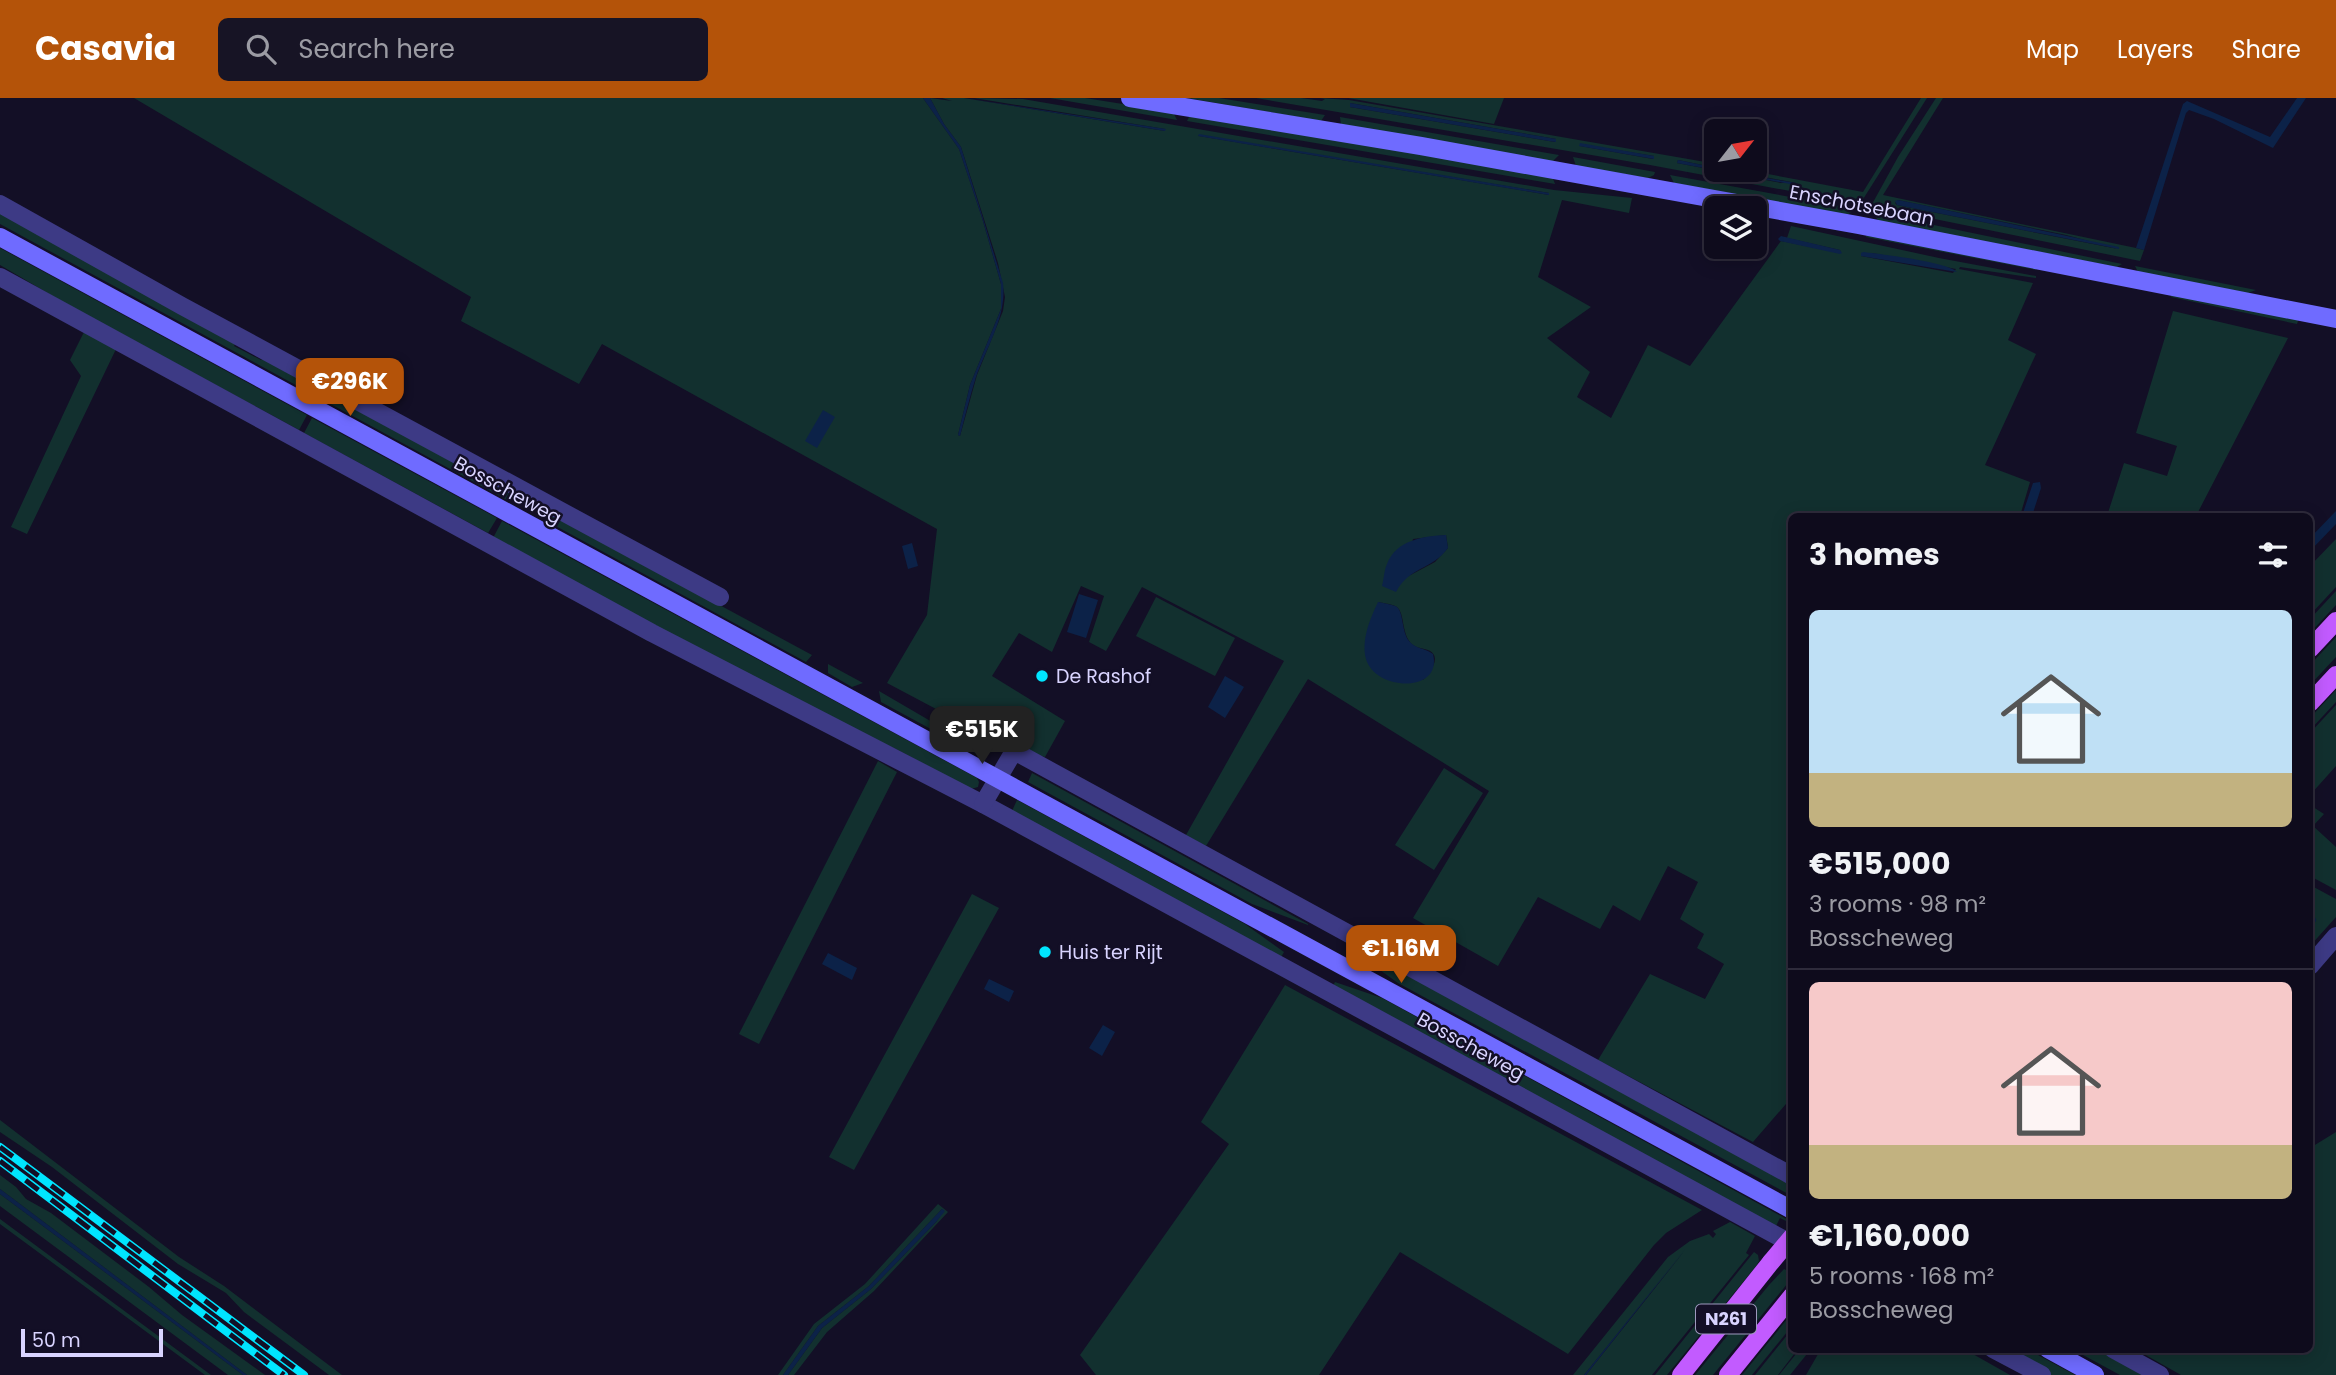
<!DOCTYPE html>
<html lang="en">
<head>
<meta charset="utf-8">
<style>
  body { margin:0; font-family:Poppins,sans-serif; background:#171425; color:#f1f3f6; height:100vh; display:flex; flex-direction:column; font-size:26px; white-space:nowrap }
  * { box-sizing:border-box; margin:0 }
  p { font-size:23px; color:#9b9ba3 }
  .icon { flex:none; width:38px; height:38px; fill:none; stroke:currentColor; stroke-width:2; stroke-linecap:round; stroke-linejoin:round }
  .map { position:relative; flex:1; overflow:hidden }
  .sheet { position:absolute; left:1788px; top:415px; width:525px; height:840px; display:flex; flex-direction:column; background:#0e0b1c; border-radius:10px; box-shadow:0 4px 18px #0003,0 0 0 2px #2e2b3b }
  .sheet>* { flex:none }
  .needle { width:46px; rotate:59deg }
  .tools { position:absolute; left:1704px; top:21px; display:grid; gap:14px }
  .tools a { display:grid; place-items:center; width:63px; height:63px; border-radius:10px; background:#0e0b1c; box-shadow:0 4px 18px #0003,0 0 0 2px #2e2b3b; font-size:35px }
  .scale { position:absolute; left:21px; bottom:18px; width:142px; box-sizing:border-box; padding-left:7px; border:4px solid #d9d4ff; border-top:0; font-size:19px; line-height:24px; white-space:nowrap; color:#d9d4ff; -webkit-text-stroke:5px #130f26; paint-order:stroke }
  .price { position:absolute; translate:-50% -60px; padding:0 16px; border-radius:14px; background:#b45309; color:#fff; font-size:23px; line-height:46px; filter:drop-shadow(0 2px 4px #0008) }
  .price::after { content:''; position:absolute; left:50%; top:42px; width:21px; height:16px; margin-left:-10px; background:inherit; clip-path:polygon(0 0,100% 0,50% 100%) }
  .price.selected { background:#222; color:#fff }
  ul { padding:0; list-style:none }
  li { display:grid; align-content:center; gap:14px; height:371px; padding:0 21px }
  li+li { border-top:2px solid #2e2b3b }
  li span { display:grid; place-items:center; height:217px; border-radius:10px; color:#555 }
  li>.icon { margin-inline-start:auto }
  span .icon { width:126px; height:126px; fill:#fffc; stroke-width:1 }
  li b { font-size:30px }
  h2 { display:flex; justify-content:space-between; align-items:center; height:84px; padding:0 21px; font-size:30px }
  header { display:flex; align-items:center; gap:42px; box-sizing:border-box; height:98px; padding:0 35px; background:#b45309; color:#fff }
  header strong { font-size:33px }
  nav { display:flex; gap:38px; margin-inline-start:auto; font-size:24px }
  .search { width:490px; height:63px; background:#171425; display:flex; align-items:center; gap:18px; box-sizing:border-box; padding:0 24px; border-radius:10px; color:#9b9ba3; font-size:26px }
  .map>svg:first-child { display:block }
</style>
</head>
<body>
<header>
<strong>Casavia</strong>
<div class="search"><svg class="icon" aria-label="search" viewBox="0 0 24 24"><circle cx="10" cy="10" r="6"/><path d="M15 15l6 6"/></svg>Search here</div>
<nav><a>Map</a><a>Layers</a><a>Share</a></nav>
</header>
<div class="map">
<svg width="2336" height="1277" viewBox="0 0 2336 1277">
  <rect width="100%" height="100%" fill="#130f26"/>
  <g fill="#12302f" fill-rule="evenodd">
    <path d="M134,0H923L959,51L983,123L1001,186V211L970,287L958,337L960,338L977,277L1003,213L1005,199L998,165L961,49L944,26L930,0L952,3L942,0H964L1165,33V31L974,0L1023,1L1554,92L1632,100L1629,115L1562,102L1538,179L1591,209L1547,240L1590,274L1577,299L1611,320L1648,247L1690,268L1781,143L1841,155L1840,152L1787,140L1791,128L1939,160L2036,178V180L1960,169L1959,171L2033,185L2008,242L2036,256L1985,367L2030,384L2020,418H1792V999L1753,1044L1598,962L1650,876L1705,901L1724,866L1697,850L1704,836L1680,821L1698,784L1668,768L1640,823L1613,807L1600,831L1538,799L1498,868L1413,820L1489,693L1308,581L1206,748L1186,737L1284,563L1142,489L1106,553L1089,544L1104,498L1081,488L1052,554L1019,535L992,578L1065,623L1045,659L1004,647L887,585L927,517L937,431L602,246L579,286L461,223L471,199ZM1198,37L1549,95V97L1199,38ZM1872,155L1956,171L1953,175L1861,158ZM1446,437L1448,450L1435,464L1403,481L1413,441ZM1378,504C1383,505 1391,506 1395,508C1406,512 1400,537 1413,547C1419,552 1430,549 1434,557C1438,565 1428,577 1423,582Z"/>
    <polygon points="1050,0 1085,0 1173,14 1177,22"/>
    <polygon points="1187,0 1219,0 1325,17 1321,23"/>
    <path d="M1256,0H1301L1322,3L1325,1L1320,0L1349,2L1717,66V70L1678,62L1677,65L1781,85H1796L1727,72H1747L1863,94L1921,0H1927L1860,106L1650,67ZM1350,5L1556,41L1555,44L1350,9ZM1580,46L1654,58L1653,61L1580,48Z"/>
    <polygon points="1348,0 1504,0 1494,26"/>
    <path d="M1936,0H1943L1883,97L2136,150L2144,152L2140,163L1871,108L1898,59ZM1898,102L2066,137L2118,151L1897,107L1895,105Z"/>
    <polygon points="1190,17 1552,78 1555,86 1187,23"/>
    <polygon points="1340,19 1559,57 1552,64 1341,27"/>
    <polygon points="1573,59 1655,74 1654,77 1648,80 1576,68"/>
    <polygon points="1670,77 1856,111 1847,117 1674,85"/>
    <polygon points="0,112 235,246 234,248 261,262 263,261 511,395 507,402 0,126"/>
    <polygon points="1871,114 2122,166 2117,169 1879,123"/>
    <polygon points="1867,135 2037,169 2036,172 1866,139"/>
    <polygon points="0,150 307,317 299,332 63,204 0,167"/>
    <polygon points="2135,168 2256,192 2248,195 2138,174"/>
    <polygon points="2172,195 2299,220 2297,226 2171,199"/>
    <polygon points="2173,213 2288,240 2196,418 2107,418 2124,365 2167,378 2177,348 2136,335"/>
    <polygon points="85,232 117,249 27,436 11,429 81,278 70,262"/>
    <polygon points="312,320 497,420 488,435 304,335"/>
    <polygon points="551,416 812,557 806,564 552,426 549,422"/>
    <polygon points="502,423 977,680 979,684 978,689 971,691 896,651 839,626 493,440"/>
    <polygon points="2336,441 2336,489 2310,517 2310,468"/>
    <polygon points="2336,493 2336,507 2310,535 2310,521"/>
    <polygon points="1156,499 1235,540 1215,578 1136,538"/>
    <polygon points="2336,539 2336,559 2310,587 2310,567"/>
    <polygon points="828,566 863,585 852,589 828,575"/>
    <polygon points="2336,592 2336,604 2310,632 2310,620"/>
    <polygon points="879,593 951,635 953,632 976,640 994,652 986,657 977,656 881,604"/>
    <polygon points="2336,607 2336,668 2310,697 2310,635"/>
    <polygon points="878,663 897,674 759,946 739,936"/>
    <polygon points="1444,670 1483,695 1434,772 1395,747"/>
    <polygon points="1032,675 1308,826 1308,827 1252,806 1028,684"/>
    <polygon points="1017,702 1245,826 1284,854 1279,863 1012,713"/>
    <polygon points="2310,707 2324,716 2313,728 2336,749 2336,792 2310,778"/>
    <polygon points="2310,787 2336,801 2336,819 2310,848"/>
    <polygon points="972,796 999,810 854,1072 829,1059"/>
    <polygon points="1365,849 1792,1084 1792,1098 1398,885 1359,857"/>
    <polygon points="1335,884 1382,900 1792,1124 1792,1126 1780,1120 1776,1128 1331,892"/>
    <polygon points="1285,887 1702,1112 1666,1135 1654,1147 1568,1256 1400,1154 1319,1277 1096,1277 1080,1257 1229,1046 1201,1024"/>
    <polygon points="0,1022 179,1159 224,1188 342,1277 329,1277 244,1214 226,1195 178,1166 52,1069 0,1034"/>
    <polygon points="2336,1034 2336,1277 2181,1277 2135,1251 2310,1251 2310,1050"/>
    <polygon points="0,1077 16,1089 26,1101 51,1115 149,1189 182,1217 265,1277 247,1277 0,1091"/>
    <polygon points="0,1096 243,1277 228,1277 0,1108"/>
    <polygon points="938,1106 948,1114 874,1193 827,1234 794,1277 788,1277 822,1230 871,1191 936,1124 944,1113 942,1111 869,1188 818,1228 783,1277 778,1277 814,1226 865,1186"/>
    <polygon points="0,1121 211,1277 205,1277 0,1126"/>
    <polygon points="1730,1124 1755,1138 1746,1155 1749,1157 1652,1277 1586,1277 1686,1151 1584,1277 1573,1277 1668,1159 1690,1143 1709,1136 1713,1140 1716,1136 1713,1133"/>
    <polygon points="1754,1154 1758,1157 1759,1163 1756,1168 1667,1277 1655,1277"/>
    <polygon points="1784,1171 1792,1175 1792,1180 1713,1277 1695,1277 1769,1187"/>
    <polygon points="1792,1215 1792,1228 1752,1277 1742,1277"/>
    <polygon points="1792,1231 1792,1251 1798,1251 1778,1277 1755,1277"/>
    <polygon points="1800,1251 1811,1251 1790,1277 1779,1277"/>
    <polygon points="1821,1251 1964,1251 2010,1277 1806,1277"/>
    <polygon points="2003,1251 2027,1251 2075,1277 2051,1277"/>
    <polygon points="2072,1251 2098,1251 2145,1277 2120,1277"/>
  </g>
  <g fill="#0c2248">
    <path d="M923,0H930L944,26L961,49L1003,185C1007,218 987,248 976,279C970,298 965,318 960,338L958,337L970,287L1001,211V186L983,123L959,51Z"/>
    <polygon points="964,0 1166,31 1165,33"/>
    <polygon points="2297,0 2306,0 2273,50 2214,21 2189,12 2186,15 2144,152 2136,150 2183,6 2187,3 2270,39"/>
    <polygon points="1350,5 1556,41 1556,44 1549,43 1350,9"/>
    <polygon points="1199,36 1549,95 1549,97 1198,38"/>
    <polygon points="1580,45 1654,58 1654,61 1579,48"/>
    <polygon points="1678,62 1717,70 1717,72 1796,85 1795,87 1677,65"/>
    <polygon points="1898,102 1918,106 2119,149 2119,151 1897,107 1895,103"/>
    <polygon points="1781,138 1840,152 1842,155 1840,156 1780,143 1778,141"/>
    <path d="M1863,154C1881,156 1947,164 1957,174L1861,158V155Z"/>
    <polygon points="823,312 835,319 817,350 805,343"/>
    <polygon points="2040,384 2041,390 2032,418 2022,418 2033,385"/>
    <polygon points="2336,413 2336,426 2310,453 2310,440"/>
    <path d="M1446,437L1448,450C1432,472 1410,468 1396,494L1382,488C1384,481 1384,472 1387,466C1396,442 1424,438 1446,437Z"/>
    <polygon points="912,445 918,468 908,471 902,448"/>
    <polygon points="1079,496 1098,502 1086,540 1067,534"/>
    <path d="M1378,504C1383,505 1390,506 1395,508C1404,511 1401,533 1409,543C1415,551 1425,550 1433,556C1443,596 1375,593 1366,561C1361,542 1370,521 1378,504Z"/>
    <polygon points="1225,578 1244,589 1225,620 1208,609"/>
    <polygon points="828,855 857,870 852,882 822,866"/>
    <polygon points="989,881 1014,893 1009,904 984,891"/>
    <polygon points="1103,927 1115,934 1102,958 1089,950"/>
    <polygon points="0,1091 247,1277 243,1277 0,1096"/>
    <polygon points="942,1111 945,1113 936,1124 871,1191 822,1230 788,1277 783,1277 818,1228 869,1188"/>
    <polygon points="1686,1150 1586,1277 1584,1277"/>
  </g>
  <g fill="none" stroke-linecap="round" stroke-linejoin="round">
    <polyline stroke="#0c2248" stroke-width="6" points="2310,820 2313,822"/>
    <g stroke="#3d3a85" stroke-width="18">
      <polyline points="0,106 182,208 720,499"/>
      <polyline points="0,179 652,535 983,706 1792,1146"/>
      <polyline points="983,706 1014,653 1792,1078"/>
      <polyline points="2310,868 2336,838"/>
      <polyline points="1993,1251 2042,1277"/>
      <polyline points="2113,1251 2160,1277"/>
    </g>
    <g stroke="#6f6bff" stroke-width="18">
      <polyline points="1130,0 1421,48 1858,127 2336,221"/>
      <polyline points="0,139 1792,1112"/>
      <polyline points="2048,1251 2095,1277"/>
    </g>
    <g stroke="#c25bff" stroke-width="18">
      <polyline points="2310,551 2336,523"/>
      <polyline points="2310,605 2336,577"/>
      <polyline points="1681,1277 1771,1164"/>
      <polyline points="1728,1277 1792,1198"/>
    </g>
    <defs>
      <g id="rail">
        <polyline points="0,1049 304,1277"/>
        <polyline points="0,1063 284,1277"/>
      </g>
    </defs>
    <use href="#rail" stroke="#00e5ff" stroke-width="8"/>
    <use href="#rail" stroke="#130f26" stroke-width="5" stroke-dasharray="16" stroke-linecap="butt"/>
    <polyline stroke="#c25bff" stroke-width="18" points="1771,1164 1792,1139"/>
  </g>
  <g fill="#00e5ff" stroke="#130f26" stroke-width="2.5">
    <circle cx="1042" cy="578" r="7"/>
    <circle cx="1045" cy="854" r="7"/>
  </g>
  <g text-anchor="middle" stroke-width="5" stroke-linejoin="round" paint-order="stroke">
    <rect fill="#130f26" stroke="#9e99be" stroke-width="2" x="1696" y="1206.5" width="60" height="29" rx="5"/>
    <g font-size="18" font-weight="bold" fill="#d9d4ff">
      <text x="1726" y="1227">N261</text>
    </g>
    <g font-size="19" fill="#d9d4ff" stroke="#130f26">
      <text transform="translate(1862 107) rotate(11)" y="7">Enschotsebaan</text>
      <text transform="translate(508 392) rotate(29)" y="7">Bosscheweg</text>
      <text transform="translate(1471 948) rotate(29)" y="7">Bosscheweg</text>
    </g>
    <g font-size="19" fill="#d9d4ff" stroke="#130f26" text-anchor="start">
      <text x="1056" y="585">De Rashof</text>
      <text x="1059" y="861">Huis ter Rijt</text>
    </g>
  </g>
</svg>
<div class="tools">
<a><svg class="needle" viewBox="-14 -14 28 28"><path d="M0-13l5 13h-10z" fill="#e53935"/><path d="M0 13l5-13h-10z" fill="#9b9ba3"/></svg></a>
<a><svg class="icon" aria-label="layers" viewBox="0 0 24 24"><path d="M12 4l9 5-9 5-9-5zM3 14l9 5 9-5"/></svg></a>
</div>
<div class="scale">50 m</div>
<b class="price" style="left:350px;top:320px">€296K</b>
<b class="price selected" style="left:982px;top:668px">€515K</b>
<b class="price" style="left:1401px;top:887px">€1.16M</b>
<section class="sheet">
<h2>3 homes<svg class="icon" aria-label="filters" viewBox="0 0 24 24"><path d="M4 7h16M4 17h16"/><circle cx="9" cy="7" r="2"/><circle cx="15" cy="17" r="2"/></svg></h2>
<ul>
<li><span style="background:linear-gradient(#bfe0f5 75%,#c2b280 0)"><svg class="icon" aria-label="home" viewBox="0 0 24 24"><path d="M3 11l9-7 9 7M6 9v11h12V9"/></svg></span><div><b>€515,000</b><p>3 rooms · 98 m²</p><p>Bosscheweg</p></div></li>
<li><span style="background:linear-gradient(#f6c9c9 75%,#c2b280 0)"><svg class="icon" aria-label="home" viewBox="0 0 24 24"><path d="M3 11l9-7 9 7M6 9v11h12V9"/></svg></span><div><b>€1,160,000</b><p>5 rooms · 168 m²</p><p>Bosscheweg</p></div></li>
</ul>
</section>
</div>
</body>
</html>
